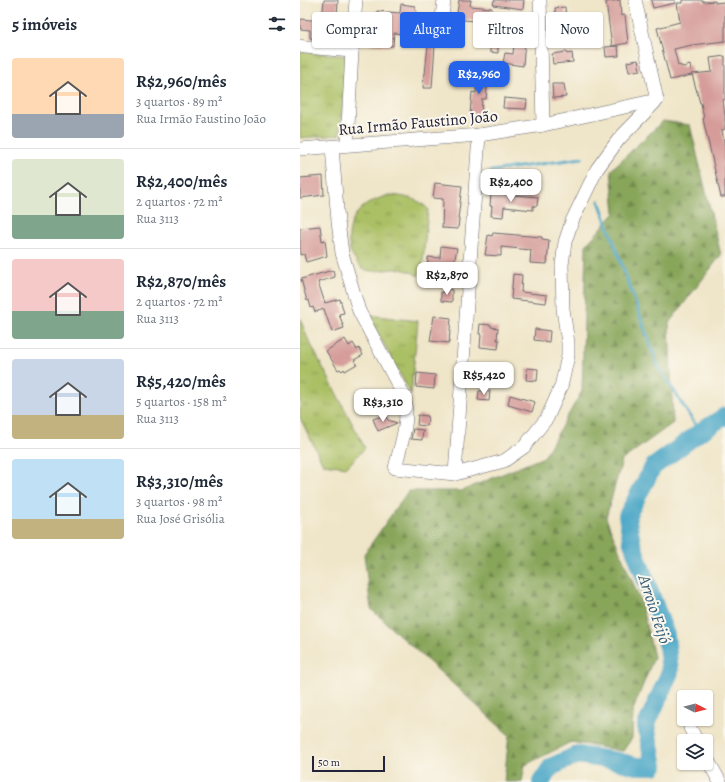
<!DOCTYPE html>
<html lang="pt">
<head>
<meta charset="utf-8">
<style>
  body { margin:0; font-family:Alegreya,serif; background:#f2f2f3; color:#1f2937; height:100vh; display:flex; flex-direction:column; font-size:15px; white-space:nowrap }
  * { box-sizing:border-box; margin:0 }
  p { font-size:13px; color:#747a83 }
  .icon { flex:none; width:22px; height:22px; fill:none; stroke:currentColor; stroke-width:2; stroke-linecap:round; stroke-linejoin:round }
  .map { position:relative; flex:1; overflow:hidden }
  .side { display:flex; flex-direction:column; background:#fff; width:300px }
  .side>* { flex:none }
  .top-card { position:absolute; left:12px; top:12px; width:353px; height:36px; display:flex; gap:8px }
  .needle { width:26px; rotate:96deg }
  .controls { position:absolute; left:377px; top:690px; display:grid; gap:8px }
  .controls a { display:grid; place-items:center; width:36px; height:36px; border-radius:4px; background:#fff; box-shadow:0 1px 3px #0004; font-size:20px }
  .scale { position:absolute; left:12px; bottom:10px; width:73px; box-sizing:border-box; padding-left:4px; border:2px solid #22223b; border-top:0; font-size:11px; line-height:14px; white-space:nowrap; color:#22223b; -webkit-text-stroke:3px #fbf7ec; paint-order:stroke }
  .price { position:absolute; translate:-50% -34px; padding:0 9px; border-radius:8px; background:#fff; color:#222; font-size:13px; line-height:26px; filter:drop-shadow(0 1px 2px #0008) }
  .price::after { content:''; position:absolute; left:50%; top:24px; width:12px; height:9px; margin-left:-6px; background:inherit; clip-path:polygon(0 0,100% 0,50% 100%) }
  .price.selected { background:#2563eb; color:#fff }
  ul { padding:0; list-style:none }
  li { display:flex; align-items:center; gap:12px; height:100px; padding:0 12px }
  li+li { border-top:1px solid #e0e1e3 }
  li span { display:grid; place-items:center; flex:none; width:112px; height:80px; border-radius:4px; color:#555 }
  li>.icon { margin-inline-start:auto }
  span .icon { width:48px; height:48px; fill:#fffc; stroke-width:1 }
  li b { font-size:17px }
  h2 { display:flex; justify-content:space-between; align-items:center; height:48px; padding:0 12px; font-size:17px }
  .tag { padding:0 14px; border-radius:4px; background:#fff; box-shadow:0 1px 3px #0004; font-size:14px; line-height:36px }
  .tag.selected { background:#2563eb; color:#fff }
  main { display:flex; flex:1; min-height:0 }
  .map>svg:first-child { display:block }
</style>
</head>
<body>
<main>
<section class="side">
<h2>5 imóveis<svg class="icon" aria-label="filters" viewBox="0 0 24 24"><path d="M4 7h16M4 17h16"/><circle cx="9" cy="7" r="2"/><circle cx="15" cy="17" r="2"/></svg></h2>
<ul>
<li><span style="background:linear-gradient(#ffd9b3 70%,#9aa5b1 0)"><svg class="icon" aria-label="home" viewBox="0 0 24 24"><path d="M3 11l9-7 9 7M6 9v11h12V9"/></svg></span><div><b>R$2,960/mês</b><p>3 quartos · 89 m²</p><p>Rua Irmão Faustino João</p></div></li>
<li><span style="background:linear-gradient(#dfe7d0 70%,#7fa58c 0)"><svg class="icon" aria-label="home" viewBox="0 0 24 24"><path d="M3 11l9-7 9 7M6 9v11h12V9"/></svg></span><div><b>R$2,400/mês</b><p>2 quartos · 72 m²</p><p>Rua 3113</p></div></li>
<li><span style="background:linear-gradient(#f6c9c9 65%,#7fa58c 0)"><svg class="icon" aria-label="home" viewBox="0 0 24 24"><path d="M3 11l9-7 9 7M6 9v11h12V9"/></svg></span><div><b>R$2,870/mês</b><p>2 quartos · 72 m²</p><p>Rua 3113</p></div></li>
<li><span style="background:linear-gradient(#c9d6e8 70%,#c2b280 0)"><svg class="icon" aria-label="home" viewBox="0 0 24 24"><path d="M3 11l9-7 9 7M6 9v11h12V9"/></svg></span><div><b>R$5,420/mês</b><p>5 quartos · 158 m²</p><p>Rua 3113</p></div></li>
<li><span style="background:linear-gradient(#bfe0f5 75%,#c2b280 0)"><svg class="icon" aria-label="home" viewBox="0 0 24 24"><path d="M3 11l9-7 9 7M6 9v11h12V9"/></svg></span><div><b>R$3,310/mês</b><p>3 quartos · 98 m²</p><p>Rua José Grisólia</p></div></li>
</ul>
</section>
<div class="map">
<svg width="425" height="782" viewBox="0 0 425 782">
  <defs>
    <pattern id="grass-tufts" width="24" height="20" patternUnits="userSpaceOnUse"><rect width="24" height="20" fill="#abc065"/><path d="M3 7l-1-3M5 7V3M7 7l1-3M15 17l-1-3M17 17v-4M19 17l1-3" fill="none" stroke="#8b9c54"/></pattern>
    <pattern id="forest-firs" width="22" height="20" patternUnits="userSpaceOnUse"><rect width="22" height="20" fill="#88a65a"/><path d="M5 1l3.5 6h-7zM16 11l3.5 6h-7z" fill="#6f874c"/></pattern>
  </defs>
  <rect width="100%" height="100%" fill="#fbf7ec"/>
  <filter id="ink" filterUnits="userSpaceOnUse"><feTurbulence type="fractalNoise" baseFrequency=".025" numOctaves="2"/><feDisplacementMap in="SourceGraphic" scale="8" xChannelSelector="R" yChannelSelector="G"/><feConvolveMatrix kernelMatrix="1 2 1 2 8 2 1 2 1" color-interpolation-filters="sRGB"/></filter>
  <filter id="wash" filterUnits="userSpaceOnUse"><feTurbulence type="fractalNoise" baseFrequency=".012" numOctaves="4" result="noise"/><feDisplacementMap in="SourceGraphic" scale="16" xChannelSelector="R" yChannelSelector="G"/><feGaussianBlur stdDeviation="0.9" result="paint"/><feColorMatrix in="noise" values="0 0 0 0 0 0 0 0 0 0 0 0 0 0 0 0 0 1.4 0 .05"/><feComposite in="paint" operator="in"/></filter>
  <g filter="url(#wash)">
    <rect width="100%" height="100%" fill="#efe5c8"/>
    <g fill="url(#grass-tufts)" stroke="#667150">
      <polygon points="0,51 47,56 40,135 0,138"/>
      <path d="M89,195C102,196 119,198 128,209L122,271L118,276C111,271 104,269 95,269C84,269 72,274 62,268C60,266 57,263 56,261C48,252 48,240 50,229C54,208 71,201 89,195Z"/>
      <polygon points="68,315 118,321 111,394"/>
      <polygon points="0,318 7,337 65,448 47,467 23,464 0,418"/>
    </g>
    <polygon fill="url(#forest-firs)" stroke="#55644a" points="363,121 390,125 421,255 369,323 373,423 322,460 306,518 340,600 354,657 333,710 332,738 323,751 271,742 225,765 222,782 204,782 209,735 71,609 64,554 108,491 161,491 244,457 282,391 286,245 315,213 311,170"/>
    <g fill="none" stroke-linecap="round" stroke-linejoin="round">
      <g stroke="#47a5c6" stroke-width="3">
        <polyline points="191,171 282,158"/>
        <polyline points="299,201 358,366 400,432"/>
      </g>
      <polyline stroke="#47a5c6" stroke-width="18" points="241,782 251,767 277,755 317,761 336,766 354,766 346,726 370,672 366,635 332,543 327,516 353,467 400,432 425,416"/>
    </g>
    <g id="blocks">
      <g fill="#d59c9a">
        <polygon points="24,0 38,0 36,34 39,34 39,42 18,40 10,38 10,30 0,29 0,19 22,21"/>
        <polygon points="159,0 171,0 170,6 192,8 191,22 163,20 163,13 157,13"/>
        <polygon points="194,0 224,0 223,9 193,5"/>
        <polygon points="320,0 321,16 325,15 328,43 312,46 306,2"/>
        <polygon points="351,0 375,0 375,3 353,8"/>
        <polygon points="382,0 403,0 403,2 415,1 415,3 425,2 425,41 392,45 374,49 378,65 384,67 390,65 392,75 370,80 357,28 380,22 377,3 382,3"/>
        <polygon points="101,4 115,6 115,9 116,10 117,15 117,21 114,20 113,34 111,35 94,33 93,46 70,44 72,19 76,20 77,11 100,13"/>
        <polygon points="265,7 266,21 256,23 255,8"/>
        <polygon points="212,24 226,26 223,66 203,63 205,53 213,54 215,35 211,35"/>
        <polygon points="190,37 198,38 198,53 190,52"/>
        <polygon points="128,45 135,45 132,88 123,88 124,76 125,74"/>
        <polygon points="318,46 319,56 306,57 305,47"/>
        <polygon points="266,52 267,54 272,53 273,62 253,64 252,54"/>
        <polygon points="425,56 425,99 423,100 425,116 425,129 422,130 425,149 425,197 421,197 403,119 404,119 401,103 400,103 392,74 412,72 410,58"/>
        <polygon points="338,60 340,70 329,72 327,62"/>
        <polygon points="177,75 188,76 186,99 182,99 181,115 170,114 172,92 176,93"/>
        <polygon points="252,84 264,84 266,97 253,98"/>
        <polygon points="204,98 227,100 226,109 203,108"/>
        <polygon points="23,176 24,195 0,198 0,178"/>
        <polygon points="135,183 162,186 158,219 159,219 158,229 142,228 143,199 133,198"/>
        <polygon points="191,193 238,197 237,206 233,206 233,210 204,207 203,217 191,216 192,206 190,206"/>
        <polygon points="20,226 22,241 25,240 27,256 6,262 4,254 0,255 0,228"/>
        <polygon points="193,233 242,237 242,239 249,240 247,264 230,263 231,250 201,247 201,256 185,255 188,235 192,236"/>
        <polygon points="141,246 157,248 153,269 135,267 134,272 127,271 128,257 140,258"/>
        <polygon points="33,270 35,277 18,282 25,303 40,299 44,313 39,314 44,328 32,332 24,309 15,312 13,307 11,308 9,300 7,301 1,279"/>
        <polygon points="213,274 222,275 221,292 247,295 246,303 211,299"/>
        <polygon points="145,289 152,290 152,302 141,301 141,292 145,292"/>
        <polygon points="134,316 151,318 149,343 130,341"/>
        <polygon points="180,324 191,325 191,327 198,328 197,340 199,340 198,349 180,347 181,334 179,334"/>
        <polygon points="235,329 250,331 249,342 234,340"/>
        <polygon points="45,339 49,346 53,343 57,350 59,348 63,355 54,360 57,364 45,371 44,369 42,371 40,369 38,370 26,351"/>
        <polygon points="178,364 194,366 193,375 177,373"/>
        <polygon points="227,368 238,369 237,381 226,380"/>
        <polygon points="117,373 135,375 134,389 116,387"/>
        <polygon points="179,391 190,391 189,401 178,400"/>
        <polygon points="210,395 235,402 232,412 208,405"/>
        <polygon points="85,415 88,420 97,423 78,431 73,419"/>
        <polygon points="118,415 128,416 127,426 117,425"/>
        <polygon points="113,429 123,430 122,440 111,439"/>
      </g>
    </g>
  </g>
  <g filter="url(#ink)">
    <use href="#blocks" fill-opacity="0" stroke="#6a666c" stroke-width="1"/>
    <g fill="none" stroke-linecap="round" stroke-linejoin="round">
      <defs>
        <g id="minor">
          <polyline points="240,0 243,125"/>
          <polyline points="335,0 357,100"/>
          <polyline points="140,35 144,0"/>
          <polyline points="0,46 5,47 52,51"/>
          <polyline points="47,145 52,51 56,0"/>
          <path d="M32,147L38,222L42,253L59,311L104,396C110,420 101,444 95,468L155,474L204,461L224,447L247,418L261,387L268,356V343L263,309L262,265L265,242L272,221L297,169L319,139L357,100"/>
          <polyline points="0,149 179,135 243,125 357,100"/>
          <polyline points="155,474 179,135"/>
          <polyline points="390,728 397,741"/>
          <polyline points="406,757 420,782"/>
        </g>
      </defs>
      <use href="#minor" stroke="#6a666c" stroke-width="14"/>
      <use href="#minor" stroke="#fff" stroke-width="13"/>
    </g>
  </g>
  <g text-anchor="middle" stroke-width="4" stroke-linejoin="round" paint-order="stroke">
    <g font-size="16" fill="#22223b" stroke="#fbf7ec">
      <text transform="translate(118 122) rotate(-5)" y="6">Rua Irmão Faustino João</text>
    </g>
    <g font-size="17" font-style="italic" fill="#335d7a" stroke="#fbf7ec">
      <text transform="translate(355 609) rotate(72)" y="6">Arroio Feijó</text>
    </g>
  </g>
</svg>
<div class="controls">
<a><svg class="needle" viewBox="-14 -14 28 28"><path d="M0-13l5 13h-10z" fill="#e53935"/><path d="M0 13l5-13h-10z" fill="#747a83"/></svg></a>
<a><svg class="icon" aria-label="layers" viewBox="0 0 24 24"><path d="M12 4l9 5-9 5-9-5zM3 14l9 5 9-5"/></svg></a>
</div>
<div class="scale">50 m</div>
<b class="price selected" style="left:179px;top:95px">R$2,960</b>
<b class="price" style="left:211px;top:203px">R$2,400</b>
<b class="price" style="left:147px;top:296px">R$2,870</b>
<b class="price" style="left:184px;top:396px">R$5,420</b>
<b class="price" style="left:83px;top:423px">R$3,310</b>
<div class="top-card">
<a class="tag">Comprar</a>
<a class="tag selected">Alugar</a>
<a class="tag">Filtros</a>
<a class="tag">Novo</a>
</div>
</div>
</main>
</body>
</html>
